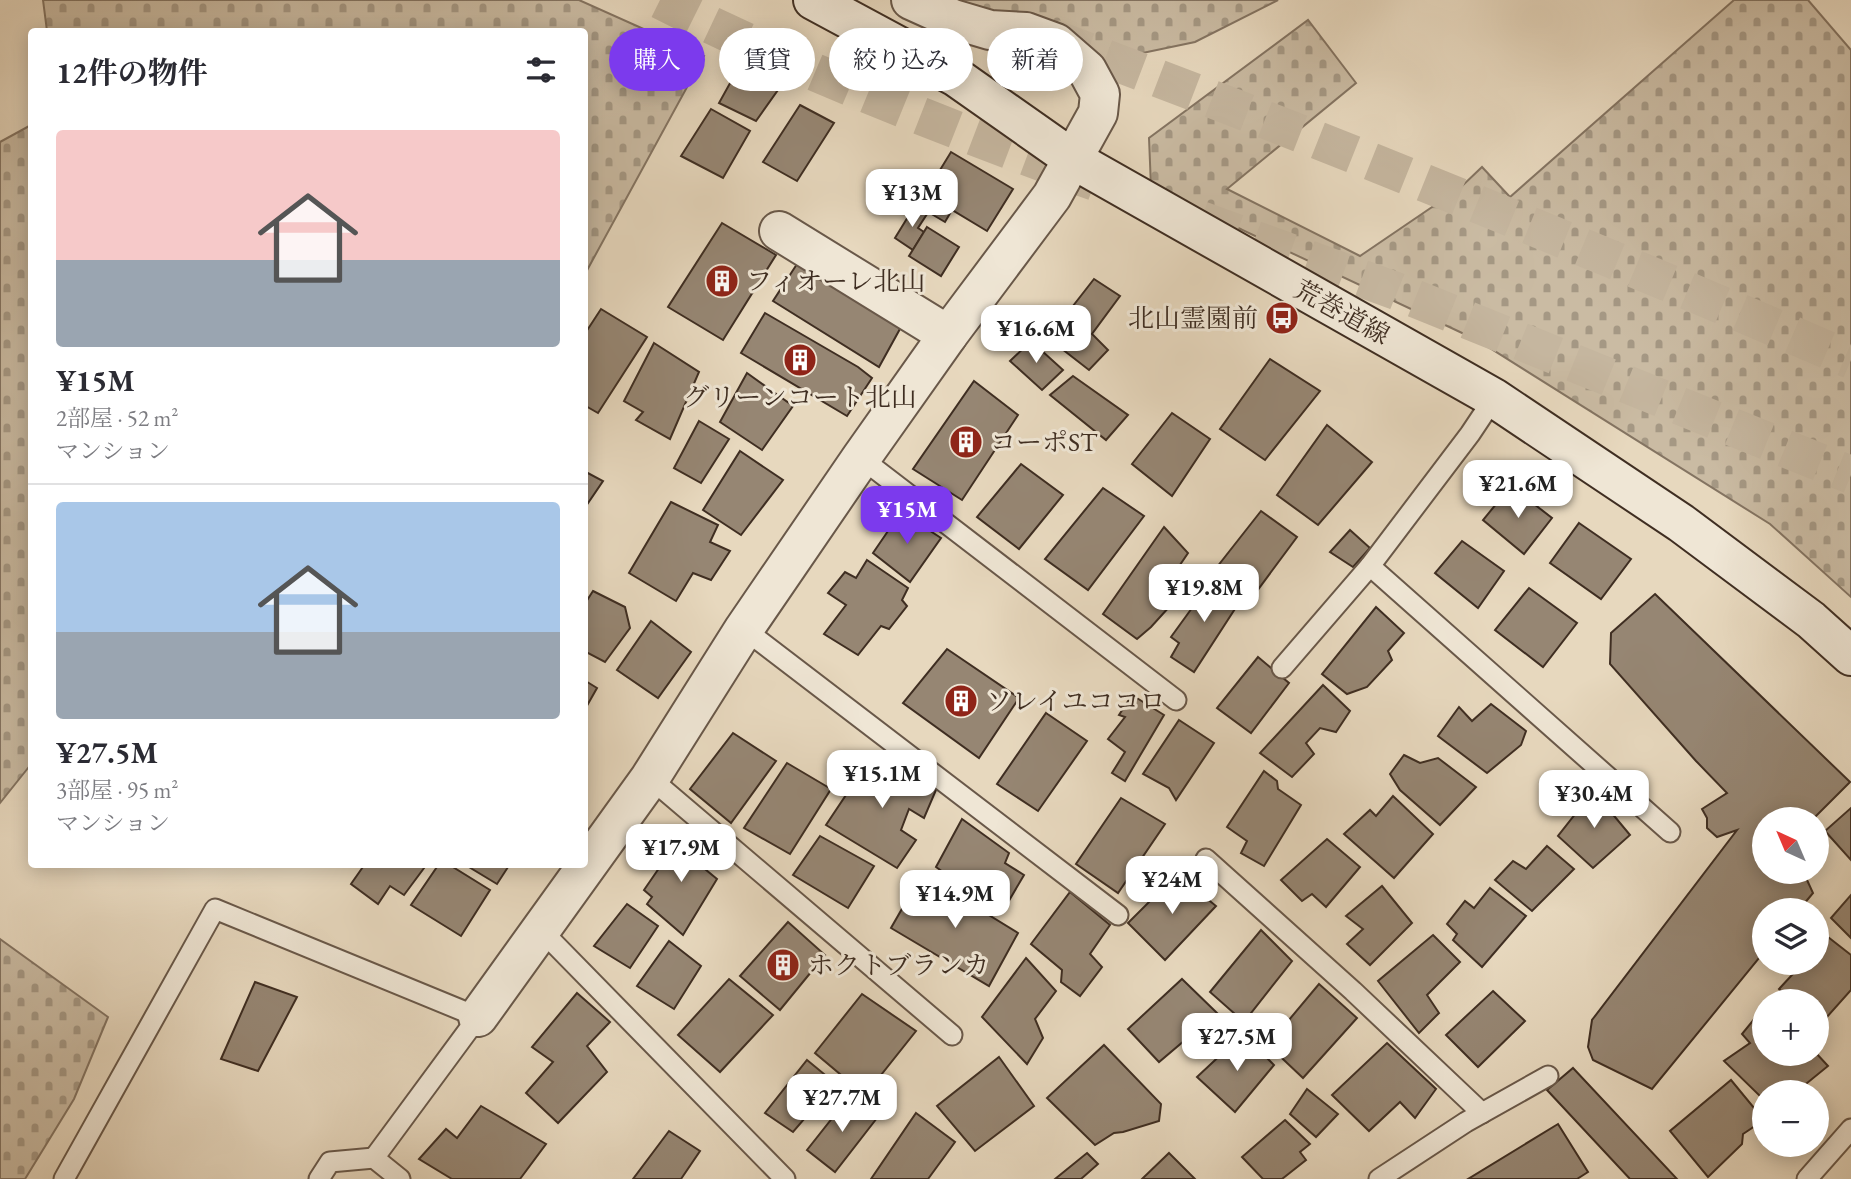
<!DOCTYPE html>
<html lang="ja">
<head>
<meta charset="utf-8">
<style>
  body { margin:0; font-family:"EB Garamond","Noto Serif JP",serif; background:#f7f7f7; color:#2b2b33; height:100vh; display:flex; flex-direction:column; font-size:26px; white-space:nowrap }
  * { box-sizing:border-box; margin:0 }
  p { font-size:23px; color:#7c7c81 }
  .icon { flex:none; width:38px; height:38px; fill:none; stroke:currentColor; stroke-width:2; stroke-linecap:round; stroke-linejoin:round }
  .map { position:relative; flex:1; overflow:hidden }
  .sheet { position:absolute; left:28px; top:28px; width:560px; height:840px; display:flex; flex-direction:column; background:#fff; border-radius:7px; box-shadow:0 4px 18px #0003 }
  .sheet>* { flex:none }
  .guide { position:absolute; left:609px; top:28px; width:665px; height:63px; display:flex; gap:14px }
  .needle { width:46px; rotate:316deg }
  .fabs { position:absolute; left:1752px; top:807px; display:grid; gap:14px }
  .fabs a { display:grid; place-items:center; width:77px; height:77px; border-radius:50%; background:#fff; box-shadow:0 4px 18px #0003; font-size:35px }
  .price { position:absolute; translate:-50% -60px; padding:0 16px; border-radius:14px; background:#fff; color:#222; font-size:23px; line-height:46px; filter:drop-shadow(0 2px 4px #0008) }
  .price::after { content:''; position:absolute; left:50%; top:42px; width:21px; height:16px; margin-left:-10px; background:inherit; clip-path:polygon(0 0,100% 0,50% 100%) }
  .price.selected { background:#7c3aed; color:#fff }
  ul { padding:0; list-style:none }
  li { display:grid; align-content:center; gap:14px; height:371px; padding:0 28px }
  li+li { border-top:2px solid #e1e1e2 }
  li span { display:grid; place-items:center; height:217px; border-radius:7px; color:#555 }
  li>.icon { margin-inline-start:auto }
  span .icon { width:126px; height:126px; fill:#fffc; stroke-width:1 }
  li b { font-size:30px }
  h2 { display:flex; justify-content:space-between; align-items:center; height:84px; padding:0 28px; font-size:30px }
  .tag { padding:0 24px; border-radius:32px; background:#fff; box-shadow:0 4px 18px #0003; font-size:24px; line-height:63px }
  .tag.selected { background:#7c3aed; color:#fff }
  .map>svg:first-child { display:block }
</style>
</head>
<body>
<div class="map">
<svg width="1851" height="1179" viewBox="0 0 1851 1179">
  <defs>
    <pattern id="cemetery-stones" width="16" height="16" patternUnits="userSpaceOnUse" patternTransform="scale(1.75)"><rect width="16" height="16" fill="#cabba3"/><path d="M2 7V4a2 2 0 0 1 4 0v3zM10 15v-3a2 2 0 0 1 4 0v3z" fill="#a59884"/></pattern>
  </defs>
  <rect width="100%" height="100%" fill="#e7d8be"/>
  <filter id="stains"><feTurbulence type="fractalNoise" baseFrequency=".00286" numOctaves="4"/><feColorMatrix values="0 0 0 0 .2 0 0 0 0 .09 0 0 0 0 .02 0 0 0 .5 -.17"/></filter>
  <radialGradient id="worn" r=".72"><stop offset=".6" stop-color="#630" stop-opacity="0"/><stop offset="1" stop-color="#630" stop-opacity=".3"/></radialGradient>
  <g fill="url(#cemetery-stones)" stroke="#847462" stroke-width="2">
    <polygon points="43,0 579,0 704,56 585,274 584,32 47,31"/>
    <polygon points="946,0 1278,0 1195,42 1090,64"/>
    <polygon points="1734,0 1808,0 1851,50 1851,597 1770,524 1477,340 1151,187 1149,138 1308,20 1356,83 1227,189 1360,256 1460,188 1482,167 1510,197"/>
    <polygon points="31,125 32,763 0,803 0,142"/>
    <polygon points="0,939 108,1017 74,1099 25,1179 0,1179"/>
  </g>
  <g fill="#968673" stroke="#3f2e22" stroke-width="2">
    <polygon points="744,58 785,80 756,121 719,103"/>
    <polygon points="800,105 834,123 797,181 763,162"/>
    <polygon points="711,109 750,131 723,178 681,156"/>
    <polygon points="951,152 1013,189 987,231 952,210 945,222 918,206"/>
    <polygon points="914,207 927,214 918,228 924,232 913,250 895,238"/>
    <polygon points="722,223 776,255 723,340 668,307"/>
    <polygon points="927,227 959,247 941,276 909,256"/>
    <polygon points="797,264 901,327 879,367 773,301"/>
    <polygon points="1094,279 1120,296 1092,334 1108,350 1089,370 1048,338"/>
    <polygon points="601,309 647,337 598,413 584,405 584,335"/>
    <polygon points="765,313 858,367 872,378 847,416 741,353"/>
    <polygon points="1031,341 1063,370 1042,390 1010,361"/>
    <polygon points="654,343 699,372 670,439 636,420 643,412 624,401"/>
    <polygon points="1270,359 1320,391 1265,460 1220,429"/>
    <polygon points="747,373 793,406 762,450 720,422"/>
    <polygon points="1073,376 1128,415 1106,440 1050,395"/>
    <polygon points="974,381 1018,415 962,500 913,469"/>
    <polygon points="1172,413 1210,439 1172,496 1132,464"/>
    <polygon points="699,421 729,439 701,483 674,468"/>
    <polygon points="1327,425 1372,462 1318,525 1277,495"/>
    <polygon points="740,451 783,480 741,535 703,510"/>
    <polygon points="1021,464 1063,495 1019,549 977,517"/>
    <polygon points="584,471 603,481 584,509"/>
    <polygon points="1511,486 1552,518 1524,554 1483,520"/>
    <polygon points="1103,488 1144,516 1088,590 1045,559"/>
    <polygon points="671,502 718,525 710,542 730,551 711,580 693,573 676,601 629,573"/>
    <polygon points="1261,511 1297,537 1254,595 1217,567"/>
    <polygon points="901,512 941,538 910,582 873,553"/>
    <polygon points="1579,523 1631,559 1601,599 1550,563"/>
    <polygon points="1164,527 1188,553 1167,584 1171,592 1170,606 1151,627 1137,639 1103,614"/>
    <polygon points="1350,530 1370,548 1353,567 1330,552"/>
    <polygon points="1462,541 1504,571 1478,608 1435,573"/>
    <polygon points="867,560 908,588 902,600 907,606 889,629 881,626 858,655 824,634 846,605 828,593 845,572 856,578"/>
    <polygon points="1213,579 1242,598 1194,672 1171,657 1179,643 1171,637"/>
    <polygon points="1529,588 1577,623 1543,667 1495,630"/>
    <polygon points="593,591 625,607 630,628 605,662 584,651 584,605"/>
    <polygon points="1655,594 1850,782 1813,819 1764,819 1764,872 1797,872 1807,880 1813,893 1799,910 1764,910 1764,952 1652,1089 1593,1060 1588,1047 1592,1020 1737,830 1717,837 1707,828 1707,818 1702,809 1727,793 1696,761 1610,664 1611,633"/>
    <polygon points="1376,607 1404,633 1388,651 1392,660 1367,687 1347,694 1322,674"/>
    <polygon points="651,621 691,652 658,698 617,670"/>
    <polygon points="947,649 1019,698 979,758 903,703"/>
    <polygon points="1258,657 1289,683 1251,733 1217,708"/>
    <polygon points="584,680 597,688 584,711"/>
    <polygon points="1323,685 1350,711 1336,732 1320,728 1306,743 1314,754 1292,777 1260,753"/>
    <polygon points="1132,695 1164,715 1125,781 1112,773 1125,752 1108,739 1125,717 1119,715"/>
    <polygon points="1491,704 1526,731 1521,745 1487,773 1438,736 1459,707 1472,721"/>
    <polygon points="1046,713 1087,741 1038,811 997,784"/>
    <polygon points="1179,720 1214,743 1176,800 1169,788 1143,774"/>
    <polygon points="733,733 776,761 731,823 690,789"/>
    <polygon points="874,753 936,790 924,818 909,809 901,830 916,840 897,868 826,825"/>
    <polygon points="1404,755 1420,763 1438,758 1476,787 1440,825 1400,790 1390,774"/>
    <polygon points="787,763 831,789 790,854 744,828"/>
    <polygon points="1264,771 1277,781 1278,789 1301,805 1264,866 1241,853 1247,841 1227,827"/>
    <polygon points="1595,789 1615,805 1610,811 1630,835 1593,868 1558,836"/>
    <polygon points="1393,796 1433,834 1394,878 1344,834 1370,810 1376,816"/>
    <polygon points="1121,798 1165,824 1118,893 1076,864"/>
    <polygon points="1851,808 1851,860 1825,831"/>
    <polygon points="962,819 1009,853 1005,863 1024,875 1007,904 987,890 978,897 936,867"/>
    <polygon points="686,829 705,844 694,860 717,879 683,935 647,904 652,897 644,890"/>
    <polygon points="820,836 874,866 848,908 793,875"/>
    <polygon points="1327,839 1360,867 1326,907 1312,894 1302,901 1281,880"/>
    <polygon points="1547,846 1574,869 1532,911 1495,880 1513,861 1526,869"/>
    <polygon points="365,864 427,864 404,895 390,886 378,904 351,884"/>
    <polygon points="439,864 448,864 490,890 461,936 411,905"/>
    <polygon points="464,864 510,864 497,884"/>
    <polygon points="922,874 1018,933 989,986 891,928"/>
    <polygon points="1177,874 1216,906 1165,960 1128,923"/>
    <polygon points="1382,886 1412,923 1370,965 1347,944 1363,929 1346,916"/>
    <polygon points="1490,888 1526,916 1482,967 1453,940 1457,934 1447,924 1465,901 1474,908"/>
    <polygon points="1070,892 1110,925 1090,954 1102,967 1080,996 1061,982 1062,970 1031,944"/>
    <polygon points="1851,895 1851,938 1831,918"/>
    <polygon points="627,904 658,926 630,968 594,946"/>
    <polygon points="788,922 825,955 780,1010 740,976"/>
    <polygon points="1261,930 1292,961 1244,1022 1210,992"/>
    <polygon points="1433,935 1460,962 1427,995 1439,1013 1419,1033 1378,981"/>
    <polygon points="1828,937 1851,955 1851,990 1818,1027 1816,1001 1791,1001 1779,989 1804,962 1816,962 1816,949"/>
    <polygon points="669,941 701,966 674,1009 637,986"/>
    <polygon points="1026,958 1056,991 1035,1019 1043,1038 1027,1064 982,1017"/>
    <polygon points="729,979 773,1015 720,1072 678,1035"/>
    <polygon points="1182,979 1217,1013 1159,1062 1128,1029"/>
    <polygon points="255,982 297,997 258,1071 221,1059"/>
    <polygon points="1319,984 1357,1018 1303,1078 1268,1045"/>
    <polygon points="1493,991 1525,1021 1478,1067 1446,1035"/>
    <polygon points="577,993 610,1022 587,1046 607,1072 558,1123 526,1093 553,1062 532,1047"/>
    <polygon points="862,994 916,1031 865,1095 815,1053"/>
    <polygon points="1764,1007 1764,1054 1816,1053 1828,1066 1796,1092 1764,1092 1764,1100 1724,1061 1750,1043 1742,1034"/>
    <polygon points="1243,1034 1274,1065 1235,1112 1197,1077"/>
    <polygon points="1387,1043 1436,1089 1415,1118 1400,1102 1369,1131 1332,1095"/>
    <polygon points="1104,1045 1161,1104 1159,1121 1123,1132 1114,1133 1095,1145 1047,1098"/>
    <polygon points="999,1057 1034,1106 975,1151 937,1106"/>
    <polygon points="807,1060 835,1083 793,1132 765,1113"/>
    <polygon points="1573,1068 1677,1179 1630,1179 1547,1090"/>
    <polygon points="1731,1080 1764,1120 1743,1134 1742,1144 1708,1177 1670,1131"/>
    <polygon points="1307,1089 1338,1114 1316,1137 1290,1114"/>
    <polygon points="849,1097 877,1118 835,1172 807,1150"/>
    <polygon points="481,1106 546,1144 520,1179 452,1179 419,1159 446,1129 457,1138"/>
    <polygon points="916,1113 955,1142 928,1179 871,1179"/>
    <polygon points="1285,1120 1310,1144 1300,1152 1306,1160 1282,1179 1263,1179 1242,1157"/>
    <polygon points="1558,1124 1588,1172 1577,1179 1468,1179"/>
    <polygon points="669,1131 700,1151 681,1179 633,1179"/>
    <polygon points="1087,1153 1098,1164 1081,1179 1055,1179"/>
    <polygon points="1169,1153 1195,1179 1142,1179"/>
  </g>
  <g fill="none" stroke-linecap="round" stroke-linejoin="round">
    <g stroke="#c5b69f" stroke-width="38" stroke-dasharray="38 19" stroke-linecap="butt">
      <path d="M660,0C800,71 948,128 1095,182"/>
      <path d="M1052,38C1321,139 1587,247 1851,360"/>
      <polyline points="1201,220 1396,291 1851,475"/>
    </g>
    <defs>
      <g id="lane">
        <polyline points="861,458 1176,700"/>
        <polyline points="1370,566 1470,434 1494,398"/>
        <polyline points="744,629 1118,915"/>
        <polyline points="1282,668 1370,566 1670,832"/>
        <polyline points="650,778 952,1035"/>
        <polyline points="1206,859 1353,991 1482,1113"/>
        <polyline points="541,930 785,1179"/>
        <polyline points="64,1179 215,909 478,1017 374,1158 400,1179"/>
        <polyline points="319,1179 330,1162 374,1158"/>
        <polyline points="1379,1179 1466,1122 1548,1076"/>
        <polyline points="1807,1179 1851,1129"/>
      </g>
      <g id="street">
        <polyline points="779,231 948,335"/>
        <polyline points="478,1017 650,778 744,629 861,458 948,335 1052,196 1098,113 1100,94 1087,70 1056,43 1026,32 990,30 953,19 911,0"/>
      </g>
      <polyline id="secondary" points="813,0 956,77 1074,160 1494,398 1681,523 1811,620 1851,656"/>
    </defs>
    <use href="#lane" stroke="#695849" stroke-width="23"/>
    <use href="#street" stroke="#695849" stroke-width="42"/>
    <use href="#secondary" stroke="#3f2e22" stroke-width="42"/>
    <use href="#lane" stroke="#efe6d5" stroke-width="19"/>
    <use href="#street" stroke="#efe6d5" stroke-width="38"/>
    <use href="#secondary" stroke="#efe6d5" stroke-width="38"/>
  </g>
  <defs>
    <symbol id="building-disc" viewBox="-11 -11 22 22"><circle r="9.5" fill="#8f2418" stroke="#efe6d5"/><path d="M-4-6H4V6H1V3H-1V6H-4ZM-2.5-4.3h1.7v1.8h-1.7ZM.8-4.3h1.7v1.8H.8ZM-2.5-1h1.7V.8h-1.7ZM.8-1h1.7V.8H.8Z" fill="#fff"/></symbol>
    <symbol id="bus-disc" viewBox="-11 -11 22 22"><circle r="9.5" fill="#8f2418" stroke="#efe6d5"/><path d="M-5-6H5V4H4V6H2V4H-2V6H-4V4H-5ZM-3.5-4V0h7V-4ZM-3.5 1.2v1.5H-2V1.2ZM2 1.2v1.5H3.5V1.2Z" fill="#fff"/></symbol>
  </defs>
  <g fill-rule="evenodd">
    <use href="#building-disc" x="703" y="262" width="38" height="38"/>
    <use href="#bus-disc" x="1263" y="299" width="38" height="38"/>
    <use href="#building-disc" x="781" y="341" width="38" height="38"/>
    <use href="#building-disc" x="947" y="423" width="38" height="38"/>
    <use href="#building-disc" x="942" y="682" width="38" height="38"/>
    <use href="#building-disc" x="764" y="946" width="38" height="38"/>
  </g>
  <g text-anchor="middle" stroke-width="6" stroke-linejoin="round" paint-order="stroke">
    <g font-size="26" fill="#3f2e22" stroke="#efe6d5" text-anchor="start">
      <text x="746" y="290">フィオーレ北山</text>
      <text x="1258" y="327" text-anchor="end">北山霊園前</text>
      <text x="800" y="406" text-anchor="middle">グリーンコート北山</text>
      <text x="990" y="451">コーポST</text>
      <text x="986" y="710">ソレイユココロ</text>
      <text x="808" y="974">ホクトブランカ</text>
    </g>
    <g font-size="26" fill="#3f2e22" stroke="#efe6d5">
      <text transform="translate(1342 312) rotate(29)" y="9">荒巻道線</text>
    </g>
  </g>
  <rect width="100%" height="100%" filter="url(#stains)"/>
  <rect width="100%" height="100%" fill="url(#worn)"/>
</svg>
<div class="fabs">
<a><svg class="needle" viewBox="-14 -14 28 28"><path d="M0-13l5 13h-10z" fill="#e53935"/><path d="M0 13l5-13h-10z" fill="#7c7c81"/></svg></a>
<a><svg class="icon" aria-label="layers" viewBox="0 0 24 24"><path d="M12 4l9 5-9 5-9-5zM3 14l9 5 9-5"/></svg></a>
<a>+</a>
<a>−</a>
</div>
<b class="price" style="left:912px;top:229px">¥13M</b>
<b class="price" style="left:1036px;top:365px">¥16.6M</b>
<b class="price" style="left:1518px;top:520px">¥21.6M</b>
<b class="price selected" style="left:907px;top:546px">¥15M</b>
<b class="price" style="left:1204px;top:624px">¥19.8M</b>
<b class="price" style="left:882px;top:810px">¥15.1M</b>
<b class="price" style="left:1594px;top:830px">¥30.4M</b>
<b class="price" style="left:681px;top:884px">¥17.9M</b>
<b class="price" style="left:1172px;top:916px">¥24M</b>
<b class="price" style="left:955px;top:930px">¥14.9M</b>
<b class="price" style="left:1237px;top:1073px">¥27.5M</b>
<b class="price" style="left:842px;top:1134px">¥27.7M</b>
<div class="guide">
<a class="tag selected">購入</a>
<a class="tag">賃貸</a>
<a class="tag">絞り込み</a>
<a class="tag">新着</a>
</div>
<section class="sheet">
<h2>12件の物件<svg class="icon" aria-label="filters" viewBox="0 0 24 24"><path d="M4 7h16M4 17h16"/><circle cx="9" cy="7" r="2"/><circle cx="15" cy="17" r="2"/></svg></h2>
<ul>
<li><span style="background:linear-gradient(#f6c9c9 60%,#9aa5b1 0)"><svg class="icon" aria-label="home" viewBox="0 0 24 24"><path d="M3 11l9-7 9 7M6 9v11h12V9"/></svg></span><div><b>¥15M</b><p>2部屋 · 52 m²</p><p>マンション</p></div></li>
<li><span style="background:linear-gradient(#a9c7e8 60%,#9aa5b1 0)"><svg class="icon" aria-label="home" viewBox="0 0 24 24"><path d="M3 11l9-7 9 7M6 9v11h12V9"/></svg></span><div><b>¥27.5M</b><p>3部屋 · 95 m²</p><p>マンション</p></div></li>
</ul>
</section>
</div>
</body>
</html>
